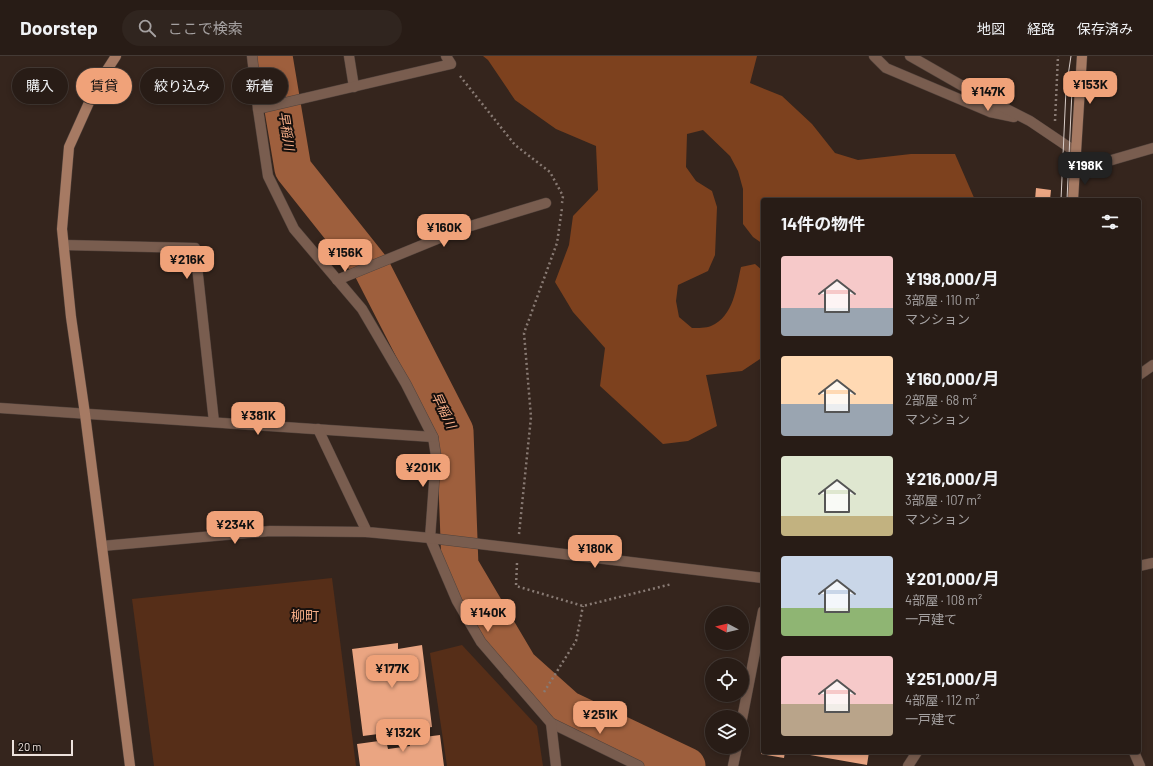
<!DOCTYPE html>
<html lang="ja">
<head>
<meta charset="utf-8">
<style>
  body { margin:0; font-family:Barlow,"Noto Sans JP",sans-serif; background:#30251f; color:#f1f3f6; height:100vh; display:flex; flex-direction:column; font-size:15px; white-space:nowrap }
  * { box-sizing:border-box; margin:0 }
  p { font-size:13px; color:#a5a1a1 }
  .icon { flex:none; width:22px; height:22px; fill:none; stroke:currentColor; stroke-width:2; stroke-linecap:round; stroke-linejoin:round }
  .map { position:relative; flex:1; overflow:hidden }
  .side { position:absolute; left:761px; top:142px; width:380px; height:556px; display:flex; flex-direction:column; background:#281c16; border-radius:4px; box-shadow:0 2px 6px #0003,0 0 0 1px #443a35 }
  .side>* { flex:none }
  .banner { position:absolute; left:12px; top:12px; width:380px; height:36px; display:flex; gap:8px }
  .needle { width:26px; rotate:277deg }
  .fabs { position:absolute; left:705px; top:550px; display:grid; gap:8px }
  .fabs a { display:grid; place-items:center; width:44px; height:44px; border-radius:50%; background:#281c16; box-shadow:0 2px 6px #0003,0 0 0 1px #443a35; font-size:20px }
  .scale { position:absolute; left:12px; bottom:10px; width:61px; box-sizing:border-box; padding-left:4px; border:2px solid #ede2dd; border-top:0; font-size:11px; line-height:14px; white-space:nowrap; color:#ede2dd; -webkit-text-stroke:3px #17100d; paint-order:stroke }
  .price { position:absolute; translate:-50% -34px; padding:0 9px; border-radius:8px; background:#f0a279; color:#111; font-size:13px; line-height:26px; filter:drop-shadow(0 1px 2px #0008) }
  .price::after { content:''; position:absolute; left:50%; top:24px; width:12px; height:9px; margin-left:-6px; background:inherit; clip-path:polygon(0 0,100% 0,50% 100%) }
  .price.on { background:#222; color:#fff }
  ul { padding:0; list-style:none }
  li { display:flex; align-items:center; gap:12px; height:100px; padding:0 20px }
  li span { display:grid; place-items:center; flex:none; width:112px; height:80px; border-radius:4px; color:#555 }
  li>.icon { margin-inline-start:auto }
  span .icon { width:48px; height:48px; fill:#fffc; stroke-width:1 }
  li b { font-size:17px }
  h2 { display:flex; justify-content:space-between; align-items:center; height:48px; padding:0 20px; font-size:17px }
  .tag { padding:0 14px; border-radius:18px; background:#281c16; box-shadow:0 2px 6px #0003,0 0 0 1px #443a35; font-size:14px; line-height:36px }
  .tag.on { background:#f0a279; color:#111 }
  header { display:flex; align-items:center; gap:24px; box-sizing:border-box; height:56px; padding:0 20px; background:#281c16; border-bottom:1px solid #443a35 }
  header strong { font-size:19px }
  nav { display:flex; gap:22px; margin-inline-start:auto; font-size:14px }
  .search { width:280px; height:36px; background:#30251f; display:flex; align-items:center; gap:10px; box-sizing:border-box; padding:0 14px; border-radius:22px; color:#a5a1a1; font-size:15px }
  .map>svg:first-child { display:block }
</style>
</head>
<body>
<header>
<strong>Doorstep</strong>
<div class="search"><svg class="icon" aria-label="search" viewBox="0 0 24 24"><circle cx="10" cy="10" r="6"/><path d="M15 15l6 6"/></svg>ここで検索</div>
<nav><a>地図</a><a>経路</a><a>保存済み</a></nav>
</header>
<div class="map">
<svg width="1153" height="710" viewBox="0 0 1153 710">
  <rect width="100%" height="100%" fill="#35251d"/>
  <g fill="#562e18">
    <polygon points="332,522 356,710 154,710 132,543"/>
    <polygon points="462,589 537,670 543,710 447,710 430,597"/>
  </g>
  <path fill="#7d411e" d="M483,0H757L750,27L782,40L812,68L835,97L858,104L911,98H955L975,144H763V188L753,181L743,168V133L738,115L730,100L703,74L687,78L686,111L696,125L712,135L717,151L715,199L708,215L678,229L676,245L679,261L692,272C698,272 706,272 711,270C734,260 736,232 741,211L755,208L763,215V301L742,315L706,319L717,370L688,385L663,388L600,330L605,292L573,256L555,226L569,189L573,160L598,134L596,90L556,73L515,44L488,4Z"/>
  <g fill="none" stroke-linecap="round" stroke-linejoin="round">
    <polyline stroke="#9e5f3d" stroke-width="37" points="274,0 293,113 371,211 455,375 460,510 519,610 567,653 687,710"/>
  </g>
  <g fill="#eaa582">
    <polygon points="1036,132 1051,134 1050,144 1035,144"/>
    <polygon points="398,587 398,593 422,589 432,671 363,680 352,593"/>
    <polygon points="440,679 444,710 360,710 357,688 386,684 388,693 410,690 409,683"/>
    <polygon points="762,688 763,696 785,696 784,702 761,698"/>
    <polygon points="793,696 869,696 867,709"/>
  </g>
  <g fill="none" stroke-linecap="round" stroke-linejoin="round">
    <defs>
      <g id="street">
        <polyline points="252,0 258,53 268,120 294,173 362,253 406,328 433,381 436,400 430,482 457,545 481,586 551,667 639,710"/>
        <polyline points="349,0 354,31"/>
        <polyline points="874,0 886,12 990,56 1014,61"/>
        <polyline points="910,0 973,36 1030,65 1076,96"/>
        <polyline points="258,53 451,8 446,0"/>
        <polyline points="1074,115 1153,92"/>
        <polyline points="64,189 195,192 214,366"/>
        <polyline points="337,224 464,172 546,147"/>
        <polyline points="1139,319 1153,309"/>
        <polyline points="0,352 433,381"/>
        <polyline points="318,373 367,476 430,482 763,522"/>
        <polyline points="102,490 270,475 367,476"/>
        <polyline points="1139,510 1153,507"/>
        <polyline points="742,663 763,555"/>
        <polyline points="551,667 556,710"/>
        <polyline points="1134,696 1140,710"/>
        <polyline points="733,710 737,691"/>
        <polyline points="908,710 917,696"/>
      </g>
      <g id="secondary">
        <polyline points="116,0 96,31 69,91 62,173 71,261 85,358 130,710"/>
        <polyline points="1073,144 1082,0"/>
      </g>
    </defs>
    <use href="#street" stroke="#52433c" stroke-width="11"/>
    <use href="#secondary" stroke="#52433c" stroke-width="11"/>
    <g stroke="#887a73" stroke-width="2.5" stroke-dasharray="2 3" stroke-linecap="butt">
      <polyline points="460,20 515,89 550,116 563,140 562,147"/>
      <polyline points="1055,65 1058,0"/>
      <polyline points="519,478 531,361 524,277 557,187 562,152"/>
      <polyline points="517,507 516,530 583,550 672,528"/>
      <polyline points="544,636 576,585 583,550"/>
    </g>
    <use href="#street" stroke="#795d4f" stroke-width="10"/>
    <use href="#secondary" stroke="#a67a63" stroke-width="10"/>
    <g stroke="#dacec9" stroke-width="1">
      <polyline points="1061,144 1066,33 1071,0"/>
      <polyline points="1067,144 1072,34"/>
    </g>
  </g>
  <g text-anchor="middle" stroke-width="4" stroke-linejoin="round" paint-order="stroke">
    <g font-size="13" font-style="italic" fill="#f8af89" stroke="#17100d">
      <text transform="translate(287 75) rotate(81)" y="5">早稲川</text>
      <text transform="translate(444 354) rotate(64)" y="5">早稲川</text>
    </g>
    <g font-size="14" fill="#f4ac86" stroke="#17100d">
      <text x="305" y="565">柳町</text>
    </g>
  </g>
</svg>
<div class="fabs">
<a><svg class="needle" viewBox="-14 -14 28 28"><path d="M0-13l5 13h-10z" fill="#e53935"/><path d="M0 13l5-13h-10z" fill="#a5a1a1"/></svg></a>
<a><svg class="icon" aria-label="locate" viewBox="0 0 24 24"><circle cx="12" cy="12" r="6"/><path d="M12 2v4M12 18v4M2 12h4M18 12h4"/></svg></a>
<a><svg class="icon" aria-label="layers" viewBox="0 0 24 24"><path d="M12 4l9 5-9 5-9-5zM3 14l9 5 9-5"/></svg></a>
</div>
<div class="scale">20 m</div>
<b class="price" style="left:1090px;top:49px">¥153K</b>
<b class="price" style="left:988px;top:56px">¥147K</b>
<b class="price on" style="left:1085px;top:130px">¥198K</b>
<b class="price" style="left:444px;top:192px">¥160K</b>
<b class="price" style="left:345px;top:217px">¥156K</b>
<b class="price" style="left:187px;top:224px">¥216K</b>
<b class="price" style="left:258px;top:380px">¥381K</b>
<b class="price" style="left:423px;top:432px">¥201K</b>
<b class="price" style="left:235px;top:489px">¥234K</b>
<b class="price" style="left:595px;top:513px">¥180K</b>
<b class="price" style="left:488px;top:577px">¥140K</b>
<b class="price" style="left:392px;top:633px">¥177K</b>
<b class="price" style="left:600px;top:679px">¥251K</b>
<b class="price" style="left:403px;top:697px">¥132K</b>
<div class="banner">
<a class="tag">購入</a>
<a class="tag on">賃貸</a>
<a class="tag">絞り込み</a>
<a class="tag">新着</a>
</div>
<section class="side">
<h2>14件の物件<svg class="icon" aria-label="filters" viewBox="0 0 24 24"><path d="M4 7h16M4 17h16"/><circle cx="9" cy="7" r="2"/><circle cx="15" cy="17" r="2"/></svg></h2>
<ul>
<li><span style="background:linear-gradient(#f6c9c9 65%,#9aa5b1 0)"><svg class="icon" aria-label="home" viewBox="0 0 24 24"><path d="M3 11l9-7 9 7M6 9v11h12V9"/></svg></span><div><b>¥198,000/月</b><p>3部屋 · 110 m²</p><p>マンション</p></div></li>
<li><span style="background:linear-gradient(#ffd9b3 60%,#9aa5b1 0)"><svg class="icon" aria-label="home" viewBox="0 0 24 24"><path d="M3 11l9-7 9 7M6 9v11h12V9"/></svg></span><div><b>¥160,000/月</b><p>2部屋 · 68 m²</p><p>マンション</p></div></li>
<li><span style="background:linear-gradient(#dfe7d0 75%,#c2b280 0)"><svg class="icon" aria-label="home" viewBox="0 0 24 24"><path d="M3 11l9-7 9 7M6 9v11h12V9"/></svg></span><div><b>¥216,000/月</b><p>3部屋 · 107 m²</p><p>マンション</p></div></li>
<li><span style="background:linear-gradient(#c9d6e8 65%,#8fb573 0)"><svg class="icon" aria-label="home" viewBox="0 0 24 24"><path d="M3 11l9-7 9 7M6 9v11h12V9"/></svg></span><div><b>¥201,000/月</b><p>4部屋 · 108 m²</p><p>一戸建て</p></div></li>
<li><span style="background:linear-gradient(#f6c9c9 60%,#b9a48a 0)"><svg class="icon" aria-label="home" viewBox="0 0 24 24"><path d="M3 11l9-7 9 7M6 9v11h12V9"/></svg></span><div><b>¥251,000/月</b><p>4部屋 · 112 m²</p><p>一戸建て</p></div></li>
</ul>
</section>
</div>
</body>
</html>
